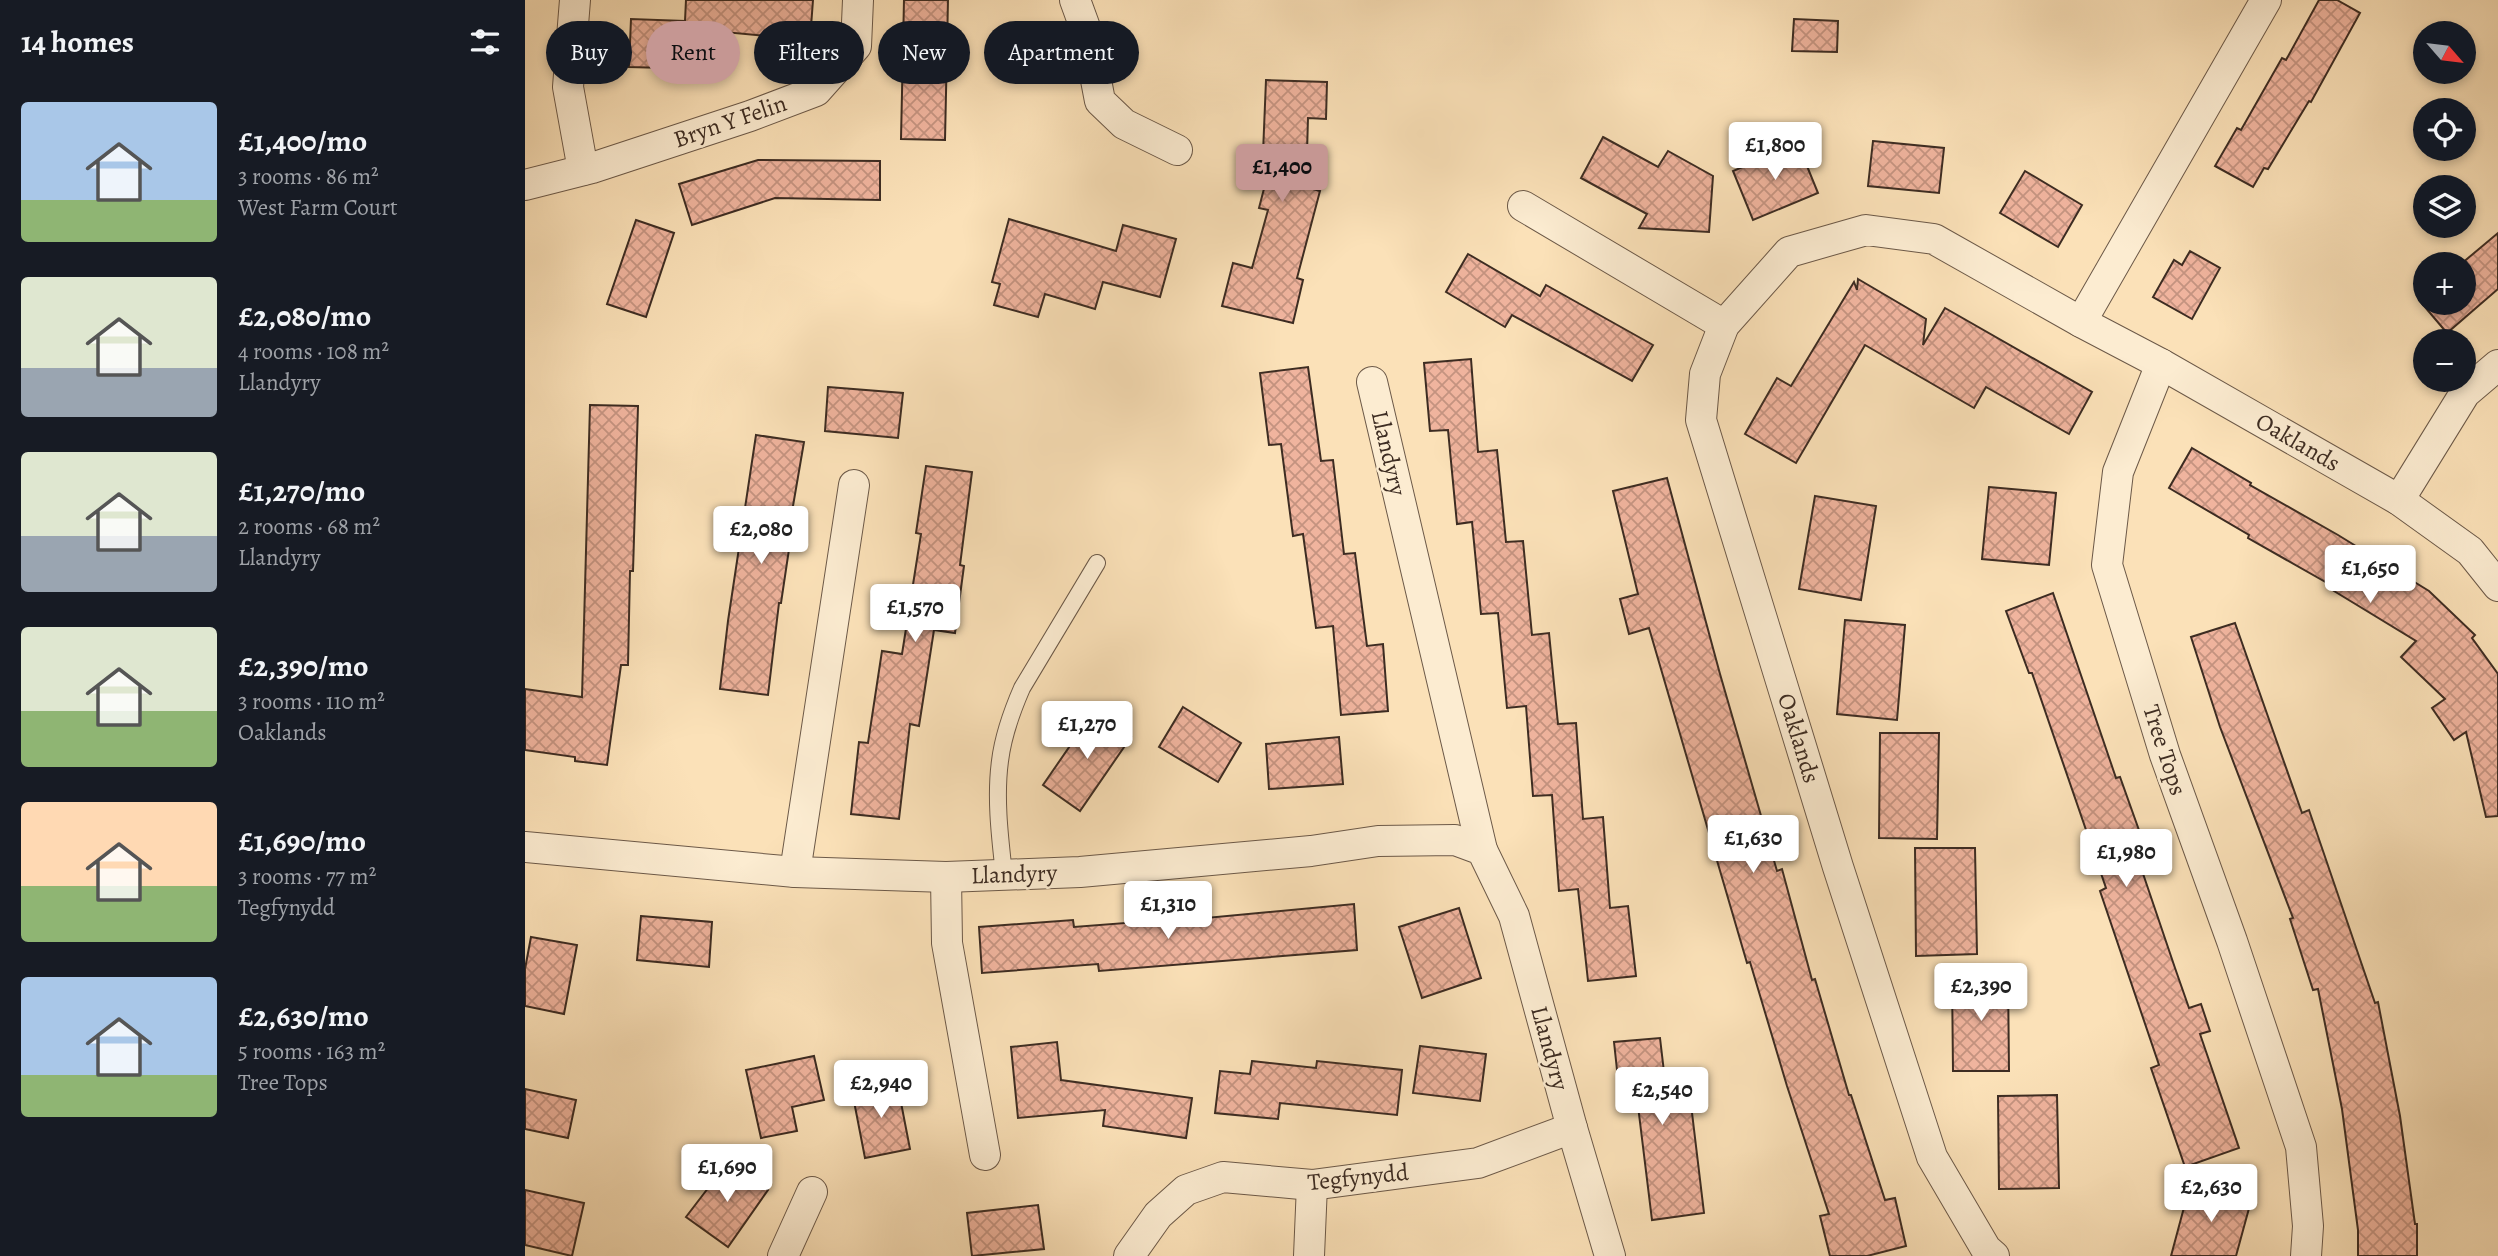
<!DOCTYPE html>
<html lang="en">
<head>
<meta charset="utf-8">
<style>
  body { margin:0; font-family:Alegreya,serif; background:#20242c; color:#f1f3f6; height:100vh; display:flex; flex-direction:column; font-size:26px; white-space:nowrap }
  * { box-sizing:border-box; margin:0 }
  p { font-size:23px; color:#9ea1a6 }
  .icon { flex:none; width:38px; height:38px; fill:none; stroke:currentColor; stroke-width:2; stroke-linecap:round; stroke-linejoin:round }
  .map { position:relative; flex:1; overflow:hidden }
  .details { display:flex; flex-direction:column; background:#171b24; width:525px }
  .details>* { flex:none }
  .hud { position:absolute; left:21px; top:21px; width:665px; height:63px; display:flex; gap:14px }
  .needle { width:46px; rotate:118deg }
  .buttons { position:absolute; left:1888px; top:21px; display:grid; gap:14px }
  .buttons a { display:grid; place-items:center; width:63px; height:63px; border-radius:50%; background:#171b24; box-shadow:0 4px 10px #0003; font-size:35px }
  .price { position:absolute; translate:-50% -60px; padding:0 16px; border-radius:7px; background:#fff; color:#222; font-size:23px; line-height:46px; filter:drop-shadow(0 2px 4px #0008) }
  .price::after { content:''; position:absolute; left:50%; top:42px; width:21px; height:16px; margin-left:-10px; background:inherit; clip-path:polygon(0 0,100% 0,50% 100%) }
  .price.on { background:#c59692; color:#111 }
  ul { padding:0; list-style:none }
  li { display:flex; align-items:center; gap:21px; height:175px; padding:0 21px }
  li span { display:grid; place-items:center; flex:none; width:196px; height:140px; border-radius:7px; color:#555 }
  li>.icon { margin-inline-start:auto }
  span .icon { width:84px; height:84px; fill:#fffc; stroke-width:1 }
  li b { font-size:30px }
  h2 { display:flex; justify-content:space-between; align-items:center; height:84px; padding:0 21px; font-size:30px }
  .chip { padding:0 24px; border-radius:32px; background:#171b24; box-shadow:0 4px 10px #0003; font-size:24px; line-height:63px }
  .chip.on { background:#c59692; color:#111 }
  main { display:flex; flex:1; min-height:0 }
  .map>svg:first-child { display:block }
</style>
</head>
<body>
<main>
<section class="details">
<h2>14 homes<svg class="icon" aria-label="filters" viewBox="0 0 24 24"><path d="M4 7h16M4 17h16"/><circle cx="9" cy="7" r="2"/><circle cx="15" cy="17" r="2"/></svg></h2>
<ul>
<li><span style="background:linear-gradient(#a9c7e8 70%,#8fb573 0)"><svg class="icon" aria-label="home" viewBox="0 0 24 24"><path d="M3 11l9-7 9 7M6 9v11h12V9"/></svg></span><div><b>£1,400/mo</b><p>3 rooms · 86 m²</p><p>West Farm Court</p></div></li>
<li><span style="background:linear-gradient(#dfe7d0 65%,#9aa5b1 0)"><svg class="icon" aria-label="home" viewBox="0 0 24 24"><path d="M3 11l9-7 9 7M6 9v11h12V9"/></svg></span><div><b>£2,080/mo</b><p>4 rooms · 108 m²</p><p>Llandyry</p></div></li>
<li><span style="background:linear-gradient(#dfe7d0 60%,#9aa5b1 0)"><svg class="icon" aria-label="home" viewBox="0 0 24 24"><path d="M3 11l9-7 9 7M6 9v11h12V9"/></svg></span><div><b>£1,270/mo</b><p>2 rooms · 68 m²</p><p>Llandyry</p></div></li>
<li><span style="background:linear-gradient(#dfe7d0 60%,#8fb573 0)"><svg class="icon" aria-label="home" viewBox="0 0 24 24"><path d="M3 11l9-7 9 7M6 9v11h12V9"/></svg></span><div><b>£2,390/mo</b><p>3 rooms · 110 m²</p><p>Oaklands</p></div></li>
<li><span style="background:linear-gradient(#ffd9b3 60%,#8fb573 0)"><svg class="icon" aria-label="home" viewBox="0 0 24 24"><path d="M3 11l9-7 9 7M6 9v11h12V9"/></svg></span><div><b>£1,690/mo</b><p>3 rooms · 77 m²</p><p>Tegfynydd</p></div></li>
<li><span style="background:linear-gradient(#a9c7e8 70%,#8fb573 0)"><svg class="icon" aria-label="home" viewBox="0 0 24 24"><path d="M3 11l9-7 9 7M6 9v11h12V9"/></svg></span><div><b>£2,630/mo</b><p>5 rooms · 163 m²</p><p>Tree Tops</p></div></li>
</ul>
</section>
<div class="map">
<svg width="1973" height="1256" viewBox="0 0 1973 1256">
  <defs>
    <pattern id="building-cross-hatch" width="8" height="8" patternUnits="userSpaceOnUse" patternTransform="scale(1.75)"><rect width="8" height="8" fill="#f0b49e"/><path d="M0 0l8 8M0 8l8-8" fill="none" stroke="#c49380"/></pattern>
  </defs>
  <rect width="100%" height="100%" fill="#fbe1b8"/>
  <filter id="stains"><feTurbulence type="fractalNoise" baseFrequency=".00286" numOctaves="4"/><feColorMatrix values="0 0 0 0 .2 0 0 0 0 .09 0 0 0 0 .02 0 0 0 .5 -.17"/></filter>
  <radialGradient id="worn" r=".72"><stop offset=".6" stop-color="#630" stop-opacity="0"/><stop offset="1" stop-color="#630" stop-opacity=".3"/></radialGradient>
  <g fill="url(#building-cross-hatch)" stroke="#3d2c22" stroke-width="2">
    <polygon points="161,0 288,0 285,40 189,31 188,63 140,62 140,68 104,67 106,19 160,21"/>
    <polygon points="379,0 423,0 420,140 376,139"/>
    <polygon points="1794,0 1812,0 1835,13 1786,102 1784,101 1743,169 1739,168 1728,187 1690,166 1712,128 1716,130 1757,58 1761,60"/>
    <polygon points="1269,19 1313,21 1312,52 1267,51"/>
    <polygon points="741,80 802,82 801,119 783,118 781,187 795,191 772,278 778,280 768,323 697,306 708,263 727,268 743,210 734,208 748,154 738,153"/>
    <polygon points="1078,137 1133,167 1143,151 1188,176 1184,232 1114,228 1122,214 1056,178"/>
    <polygon points="1348,141 1419,148 1414,193 1343,186"/>
    <polygon points="1273,144 1293,193 1228,220 1208,171"/>
    <polygon points="233,160 355,161 355,200 250,198 167,225 154,184"/>
    <polygon points="1500,171 1557,205 1533,247 1475,213"/>
    <polygon points="484,219 591,251 598,225 651,239 635,297 578,282 570,309 520,294 513,317 469,305 475,284 467,282"/>
    <polygon points="111,220 149,233 121,317 82,304"/>
    <polygon points="1973,233 1973,289 1922,333 1894,300 1900,294 1900,303 1939,303 1939,264 1936,264"/>
    <polygon points="1665,251 1695,268 1667,319 1628,297 1649,260 1657,265"/>
    <polygon points="943,254 1015,296 1021,285 1128,345 1107,381 987,315 980,327 921,292"/>
    <polygon points="1333,279 1401,319 1398,345 1420,308 1567,392 1544,434 1461,387 1449,408 1340,345 1271,463 1220,434 1252,378 1266,386 1329,282 1332,290"/>
    <polygon points="946,359 953,452 972,450 981,542 998,541 1007,635 1024,633 1033,724 1051,723 1058,819 1078,817 1085,908 1103,906 1111,976 1063,981 1053,889 1034,891 1027,795 1008,796 1001,706 982,708 973,613 956,614 947,522 932,524 923,430 905,431 899,363"/>
    <polygon points="783,367 796,461 808,460 819,554 830,553 842,646 858,644 863,711 816,715 808,626 791,628 778,534 768,536 756,444 744,445 735,373"/>
    <polygon points="303,387 378,393 373,438 300,431"/>
    <polygon points="65,405 113,406 108,571 105,571 103,665 96,665 82,765 50,761 50,757 0,750 0,689 57,697"/>
    <polygon points="231,435 279,442 263,535 266,536 256,603 254,603 243,695 195,689 203,621"/>
    <polygon points="1667,448 1726,483 1725,485 1813,535 1904,591 1950,635 1947,638 1973,674 1973,816 1961,817 1941,732 1929,740 1907,708 1920,699 1876,657 1891,641 1809,591 1811,588 1723,538 1724,535 1644,488"/>
    <polygon points="401,466 447,472 435,565 439,566 430,633 409,630 394,726 385,724 374,819 326,814 334,742 343,743 357,651 377,654 396,534 391,533"/>
    <polygon points="1142,478 1195,674 1252,871 1257,869 1287,980 1290,979 1324,1095 1326,1095 1360,1200 1370,1198 1381,1246 1342,1256 1305,1256 1295,1216 1304,1214 1262,1086 1225,962 1222,963 1124,628 1104,634 1095,599 1113,594 1088,491"/>
    <polygon points="1464,487 1531,493 1524,565 1457,559"/>
    <polygon points="1290,496 1351,506 1336,600 1274,589"/>
    <polygon points="1528,593 1591,778 1595,777 1620,847 1610,850 1650,968 1664,1008 1676,1004 1685,1031 1675,1034 1714,1148 1660,1167 1626,1068 1634,1065 1575,891 1581,888 1507,673 1504,673 1481,611"/>
    <polygon points="1320,620 1380,625 1372,720 1312,714"/>
    <polygon points="1710,623 1777,813 1784,810 1850,1003 1853,1002 1875,1116 1890,1224 1892,1224 1892,1256 1833,1256 1833,1230 1817,1109 1793,989 1788,990 1765,919 1768,918 1695,727 1666,637"/>
    <polygon points="658,707 716,743 693,782 634,747"/>
    <polygon points="569,711 606,737 555,811 518,785"/>
    <polygon points="1355,733 1414,733 1412,839 1354,838"/>
    <polygon points="814,737 818,784 744,789 741,744"/>
    <polygon points="1390,848 1450,848 1452,954 1391,956"/>
    <polygon points="829,904 832,950 574,971 573,964 457,973 454,927 548,920 549,927 639,920 639,922"/>
    <polygon points="934,908 956,978 897,998 874,927"/>
    <polygon points="116,916 187,922 184,967 112,960"/>
    <polygon points="6,937 52,945 39,1014 0,1006 0,969"/>
    <polygon points="1427,975 1483,975 1484,1071 1428,1071"/>
    <polygon points="1135,1038 1139,1072 1162,1071 1179,1213 1127,1220 1113,1106 1096,1107 1089,1042"/>
    <polygon points="532,1042 536,1080 667,1098 661,1138 578,1126 580,1110 493,1118 486,1047"/>
    <polygon points="895,1046 961,1054 955,1101 888,1093"/>
    <polygon points="289,1056 299,1100 267,1107 272,1131 236,1138 221,1070"/>
    <polygon points="727,1061 791,1068 792,1061 877,1070 872,1115 755,1103 753,1119 690,1113 695,1071 725,1074"/>
    <polygon points="372,1082 385,1149 340,1158 327,1091"/>
    <polygon points="0,1089 51,1100 43,1138 0,1129"/>
    <polygon points="1532,1095 1534,1188 1474,1189 1473,1096"/>
    <polygon points="203,1162 243,1190 203,1247 161,1217"/>
    <polygon points="1665,1185 1726,1201 1711,1256 1646,1256"/>
    <polygon points="0,1190 59,1203 47,1256 0,1245"/>
    <polygon points="513,1205 519,1249 447,1256 442,1213"/>
  </g>
  <g fill="none" stroke-linecap="round" stroke-linejoin="round">
    <defs>
      <path id="lane" d="M479,874C475,838 470,798 475,761C478,736 487,711 497,688L572,563"/>
      <g id="street">
        <polyline points="50,0 43,87 58,170"/>
        <polyline points="550,0 562,33 575,101 599,124 652,150"/>
        <polyline points="0,185 67,168 225,116 291,91 331,46 333,0"/>
        <polyline points="998,206 1199,325"/>
        <polyline points="1556,322 1741,0"/>
        <polyline points="1636,364 1593,472 1582,565 1640,755 1707,941 1776,1147 1783,1226 1781,1256"/>
        <polyline points="847,382 957,850"/>
        <polyline points="1874,500 1940,393 1973,365"/>
        <polyline points="0,847 270,872 421,877 555,872 786,851 853,841 930,840 957,850 989,916 1047,1128 1085,1256"/>
        <polyline points="270,872 329,485"/>
        <polyline points="421,877 422,943 460,1155"/>
        <polyline points="258,1256 287,1192"/>
        <polyline points="604,1256 633,1215 661,1190 698,1177 787,1185 953,1163 1047,1128"/>
        <polyline points="784,1256 787,1185"/>
        <polyline points="1469,1256 1461,1249 1407,1157 1313,867 1176,420 1180,374 1199,325 1264,252 1341,230 1409,239 1556,322 1636,364 1874,500 1945,551 1973,586"/>
      </g>
    </defs>
    <use href="#lane" stroke="#6c5948" stroke-width="18"/>
    <use href="#street" stroke="#6c5948" stroke-width="32"/>
    <use href="#lane" stroke="#fcecd1" stroke-width="16"/>
    <use href="#street" stroke="#fcecd1" stroke-width="30"/>
  </g>
  <g text-anchor="middle" stroke-width="5" stroke-linejoin="round" paint-order="stroke">
    <g font-size="24" fill="#3d2c22" stroke="#fcecd1">
      <text transform="translate(205 121) rotate(-19)" y="8">Bryn Y Felin</text>
      <text transform="translate(1773 442) rotate(30)" y="8">Oaklands</text>
      <text transform="translate(864 453) rotate(77)" y="8">Llandyry</text>
      <text transform="translate(1274 738) rotate(73)" y="8">Oaklands</text>
      <text transform="translate(1640 750) rotate(72)" y="8">Tree Tops</text>
      <text transform="translate(489 874) rotate(-2)" y="8">Llandyry</text>
      <text transform="translate(1025 1048) rotate(75)" y="8">Llandyry</text>
      <text transform="translate(833 1177) rotate(-6)" y="8">Tegfynydd</text>
    </g>
  </g>
  <rect width="100%" height="100%" filter="url(#stains)"/>
  <rect width="100%" height="100%" fill="url(#worn)"/>
</svg>
<div class="buttons">
<a><svg class="needle" viewBox="-14 -14 28 28"><path d="M0-13l5 13h-10z" fill="#e53935"/><path d="M0 13l5-13h-10z" fill="#9ea1a6"/></svg></a>
<a><svg class="icon" aria-label="locate" viewBox="0 0 24 24"><circle cx="12" cy="12" r="6"/><path d="M12 2v4M12 18v4M2 12h4M18 12h4"/></svg></a>
<a><svg class="icon" aria-label="layers" viewBox="0 0 24 24"><path d="M12 4l9 5-9 5-9-5zM3 14l9 5 9-5"/></svg></a>
<a>+</a>
<a>−</a>
</div>
<b class="price" style="left:1250px;top:182px">£1,800</b>
<b class="price on" style="left:757px;top:204px">£1,400</b>
<b class="price" style="left:236px;top:566px">£2,080</b>
<b class="price" style="left:1845px;top:605px">£1,650</b>
<b class="price" style="left:390px;top:644px">£1,570</b>
<b class="price" style="left:562px;top:761px">£1,270</b>
<b class="price" style="left:1228px;top:875px">£1,630</b>
<b class="price" style="left:1601px;top:889px">£1,980</b>
<b class="price" style="left:643px;top:941px">£1,310</b>
<b class="price" style="left:1456px;top:1023px">£2,390</b>
<b class="price" style="left:356px;top:1120px">£2,940</b>
<b class="price" style="left:1137px;top:1127px">£2,540</b>
<b class="price" style="left:202px;top:1204px">£1,690</b>
<b class="price" style="left:1686px;top:1224px">£2,630</b>
<div class="hud">
<a class="chip">Buy</a>
<a class="chip on">Rent</a>
<a class="chip">Filters</a>
<a class="chip">New</a>
<a class="chip">Apartment</a>
</div>
</div>
</main>
</body>
</html>
